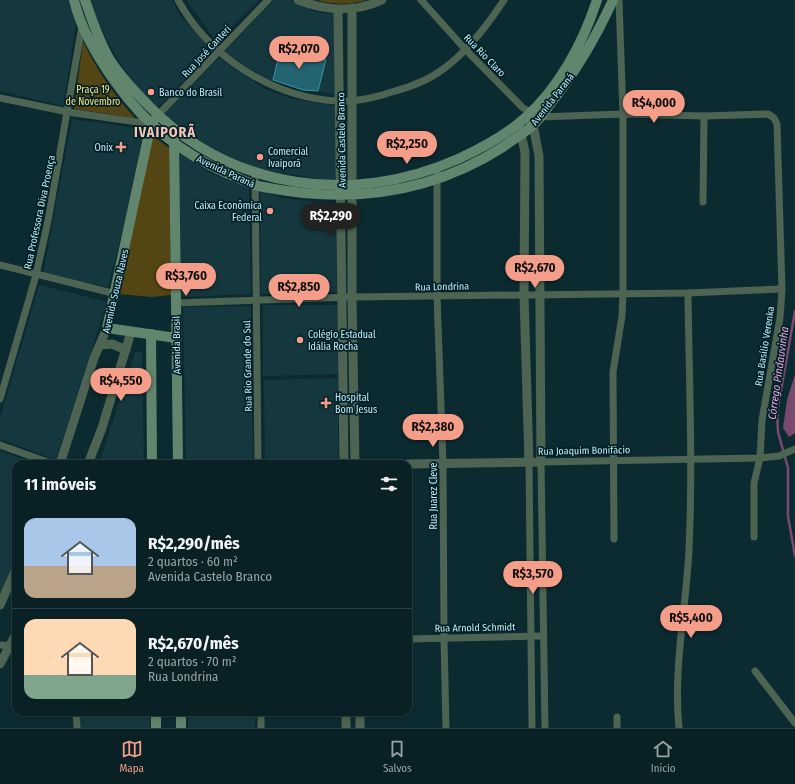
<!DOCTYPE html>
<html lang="pt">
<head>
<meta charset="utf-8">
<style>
  body { margin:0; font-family:"Fira Sans Condensed",sans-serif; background:#172d32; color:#f1f3f6; height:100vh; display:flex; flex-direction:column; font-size:15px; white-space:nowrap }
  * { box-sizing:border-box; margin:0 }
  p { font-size:13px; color:#99a3a7 }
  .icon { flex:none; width:22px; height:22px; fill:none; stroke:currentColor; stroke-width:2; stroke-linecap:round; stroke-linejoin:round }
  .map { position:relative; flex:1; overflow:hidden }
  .panel { position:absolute; left:12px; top:460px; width:400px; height:256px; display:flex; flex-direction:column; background:#092025; border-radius:12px; box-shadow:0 2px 6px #0003,0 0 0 1px #293e42 }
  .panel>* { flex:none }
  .price { position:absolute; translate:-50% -34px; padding:0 9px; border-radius:14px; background:#f49e8a; color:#111; font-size:13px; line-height:26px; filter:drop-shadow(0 1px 2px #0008) }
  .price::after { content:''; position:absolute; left:50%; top:24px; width:12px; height:9px; margin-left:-6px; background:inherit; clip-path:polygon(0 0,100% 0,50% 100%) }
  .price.on { background:#222; color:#fff }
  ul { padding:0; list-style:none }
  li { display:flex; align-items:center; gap:12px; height:100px; padding:0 12px }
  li+li { border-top:1px solid #293e42 }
  li span { display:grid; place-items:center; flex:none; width:112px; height:80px; border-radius:12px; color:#555 }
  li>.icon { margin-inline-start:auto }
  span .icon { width:48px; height:48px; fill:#fffc; stroke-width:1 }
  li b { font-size:17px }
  h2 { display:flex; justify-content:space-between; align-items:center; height:48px; padding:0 12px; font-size:17px }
  .tabs { display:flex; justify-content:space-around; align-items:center; height:56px; border-top:1px solid #293e42; background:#092025; font-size:11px; color:#99a3a7 }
  .tabs a { display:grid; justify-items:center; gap:2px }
  .tabs .on { color:#f49e8a }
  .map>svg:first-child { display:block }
</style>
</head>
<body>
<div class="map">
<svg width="795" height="728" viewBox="0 0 795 728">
  <rect width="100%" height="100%" fill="#0c2b31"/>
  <g fill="#15383f">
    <polygon points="0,0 68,0 76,25 63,106 0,91"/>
    <polygon points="90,0 172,0 181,17 213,52 158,107 139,90 116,57 96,19"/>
    <polygon points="186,0 259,0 217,42"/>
    <polygon points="274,0 290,0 316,12 334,14 335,95 266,79 224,52"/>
    <polygon points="219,58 263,88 293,99 335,106 337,180 324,180 255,168 217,151 194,137 164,114"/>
    <polygon points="72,119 144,129 134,187 108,287 43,274"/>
    <polygon points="179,153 210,173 249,188 251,294 180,297"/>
    <polygon points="260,191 282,198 335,204 337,292 261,294"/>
    <polygon points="39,285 107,302 56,460 0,439 0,418"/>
    <polygon points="263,305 337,305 338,374 263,376"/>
    <polygon points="251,306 253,464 186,464 183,307"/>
    <polygon points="135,352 142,352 144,464 99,464"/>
    <polygon points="338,378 338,462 265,464 264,380"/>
    <polygon points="0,451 37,464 16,464 16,557 0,595"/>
    <rect x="80" y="712" width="70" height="16"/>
    <rect x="188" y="712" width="67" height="16"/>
  </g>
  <g fill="#534514">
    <path d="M317,0H366C350,5 333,5 317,0Z"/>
    <path d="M83,41C97,70 113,94 135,118L74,109Z"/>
    <polygon points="153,136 169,148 171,295 152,297 119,294"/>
  </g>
  <polygon fill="#784a70" points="795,374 795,433 789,437 783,428 787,400"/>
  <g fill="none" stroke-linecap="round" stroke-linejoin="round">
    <polyline stroke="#784a70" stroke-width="2.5" points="795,311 777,413 778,432 788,468 788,516 795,556"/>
  </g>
  <polygon fill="#246370" stroke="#3496a9" points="281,47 304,55 326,59 318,91 303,90 273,80"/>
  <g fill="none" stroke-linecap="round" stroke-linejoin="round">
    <g stroke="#4d6453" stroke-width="7">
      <path d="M178,0C209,57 273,98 338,101C357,102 378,97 395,91C410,87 426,81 439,72C466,54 487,26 504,0"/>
      <polyline points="421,0 465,49 523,108 540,117 623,114 704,116 768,114 774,118 777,124 782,289 780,318 762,420 760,458 754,483 754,537"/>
      <polyline points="0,98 68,112 151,124"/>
      <polyline points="158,115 268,0"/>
      <polyline points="437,168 437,296 443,463 444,638 446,728"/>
      <polyline points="255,172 258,464"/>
      <polyline points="703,202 704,116"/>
      <polyline points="0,265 116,294"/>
      <polyline points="175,303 352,297 688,293 782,289"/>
      <polyline points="0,399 36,275 48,221 82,26"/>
      <polyline points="0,445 53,464"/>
      <polyline points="529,463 532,728"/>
      <polyline points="614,539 613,372 622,316 623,293 623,114 619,0"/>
      <polyline points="408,639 543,636"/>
      <polyline points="0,645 16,646"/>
      <polyline points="755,671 795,723"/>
      <polyline points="76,712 77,728"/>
      <polyline points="261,712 261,728"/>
      <polyline points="617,717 617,728"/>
      <polyline points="545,728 541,462 760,458 779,456 795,449"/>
      <path d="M679,728C673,669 686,609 689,550C693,464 689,378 688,293"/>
    </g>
    <g stroke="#4d6453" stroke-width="9">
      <path d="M298,0C327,11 354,13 382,0"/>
      <polyline points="352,8 352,297 355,464"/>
      <polyline points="338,10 344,464"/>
      <polyline points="520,129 525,152 524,295 529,463"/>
      <polyline points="101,345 112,344 126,350"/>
      <polyline points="60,464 94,358 107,328"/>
      <polyline points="88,464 102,428 131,332"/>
      <polyline points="408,464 541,462 539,156 533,125 530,121"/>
      <polyline points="0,605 16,569"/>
      <polyline points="0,664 16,634"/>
      <polyline points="346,712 346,728"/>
      <polyline points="360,712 360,728"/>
    </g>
    <g stroke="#62866d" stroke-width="10">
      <path d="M74,0C81,30 98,58 116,83C146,125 181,153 228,174C237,177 246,182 255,185C271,189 288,191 304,193C376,200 442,186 503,147C512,140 523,134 532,126C539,120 545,111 550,104C576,72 596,37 613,0"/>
      <path d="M85,0C92,20 99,42 110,60C121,77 135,92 150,107C232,190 353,206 458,159C482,148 506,135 525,118C559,88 583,43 597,0"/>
      <polyline points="154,120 151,124 107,328 176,338"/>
      <polyline points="174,140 178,464"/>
      <polyline points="151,334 152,464"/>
      <polyline points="156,712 156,728"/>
      <polyline points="181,712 181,728"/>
    </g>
  </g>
  <g fill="#f49e8a" stroke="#032127" stroke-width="1.5">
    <circle cx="151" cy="92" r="4"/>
    <path d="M119 141h4v4h4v4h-4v4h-4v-4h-4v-4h4z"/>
    <circle cx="260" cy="157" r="4"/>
    <circle cx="270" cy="211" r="4"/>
    <circle cx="300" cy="340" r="4"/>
    <path d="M324 397h4v4h4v4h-4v4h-4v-4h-4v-4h4z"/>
  </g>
  <g text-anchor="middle" stroke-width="3.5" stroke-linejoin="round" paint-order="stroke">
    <g font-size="10" fill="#c0ebf5" stroke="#032127">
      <text transform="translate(206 51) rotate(-47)" y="4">Rua José Canteri</text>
      <text transform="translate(485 55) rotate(46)" y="4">Rua Rio Claro</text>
      <text transform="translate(552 99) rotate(-52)" y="4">Avenida Paraná</text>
      <text transform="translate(341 140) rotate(-91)" y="4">Avenida Castelo Branco</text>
      <text transform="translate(226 171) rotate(25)" y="4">Avenida Paraná</text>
      <text transform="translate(39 212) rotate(-78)" y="4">Rua Professora Diva Proença</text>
      <text transform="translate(442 286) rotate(-1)" y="4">Rua Londrina</text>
      <text transform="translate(115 291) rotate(-77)" y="4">Avenida Souza Naves</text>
      <text transform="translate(176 345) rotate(-91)" y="4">Avenida Brasil</text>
      <text transform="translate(764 346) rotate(-81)" y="4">Rua Basílio Verenka</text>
      <text transform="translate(247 366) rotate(-91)" y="4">Rua Rio Grande do Sul</text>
      <text transform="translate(584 450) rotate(-1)" y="4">Rua Joaquim Bonifácio</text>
      <text transform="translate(433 496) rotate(-90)" y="4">Rua Juarez Cleve</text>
      <text transform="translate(475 627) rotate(-1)" y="4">Rua Arnold Schmidt</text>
    </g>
    <g font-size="10" fill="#fbe087" stroke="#032127">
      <text x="93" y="93">Praça 19<tspan x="93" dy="12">de Novembro</tspan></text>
    </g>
    <g font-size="10" fill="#c0ebf5" stroke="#032127" text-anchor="start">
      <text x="159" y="96">Banco do Brasil</text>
      <text x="113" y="151" text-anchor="end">Onix</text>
      <text x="268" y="155">Comercial<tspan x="268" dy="12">Ivaiporã</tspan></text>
      <text x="262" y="209" text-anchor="end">Caixa Econômica<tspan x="262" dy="12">Federal</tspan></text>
      <text x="308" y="338">Colégio Estadual<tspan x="308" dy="12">Idália Rocha</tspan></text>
      <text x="335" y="401">Hospital<tspan x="335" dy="12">Bom Jesus</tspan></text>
    </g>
    <g font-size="11" font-style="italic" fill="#eba3de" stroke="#032127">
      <text transform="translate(778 373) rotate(-82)" y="4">Córrego Pindauvinha</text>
    </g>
    <g font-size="14" font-weight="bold" letter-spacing="1" fill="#f8c6ba" stroke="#032127">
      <text x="165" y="137">IVAIPORÃ</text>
    </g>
  </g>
</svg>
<b class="price" style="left:299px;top:70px">R$2,070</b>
<b class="price" style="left:654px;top:124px">R$4,000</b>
<b class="price" style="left:407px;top:165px">R$2,250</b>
<b class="price on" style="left:331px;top:237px">R$2,290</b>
<b class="price" style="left:535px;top:289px">R$2,670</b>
<b class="price" style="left:186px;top:297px">R$3,760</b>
<b class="price" style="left:299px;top:308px">R$2,850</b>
<b class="price" style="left:121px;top:402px">R$4,550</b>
<b class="price" style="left:433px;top:448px">R$2,380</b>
<b class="price" style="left:533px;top:595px">R$3,570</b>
<b class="price" style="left:691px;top:639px">R$5,400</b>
<section class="panel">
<h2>11 imóveis<svg class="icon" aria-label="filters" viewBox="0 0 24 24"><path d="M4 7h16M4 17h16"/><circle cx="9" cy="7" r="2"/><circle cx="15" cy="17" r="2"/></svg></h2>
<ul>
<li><span style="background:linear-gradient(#a9c7e8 60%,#b9a48a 0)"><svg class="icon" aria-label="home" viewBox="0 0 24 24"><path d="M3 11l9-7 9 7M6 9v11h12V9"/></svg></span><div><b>R$2,290/mês</b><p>2 quartos · 60 m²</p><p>Avenida Castelo Branco</p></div></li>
<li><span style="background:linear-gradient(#ffd9b3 70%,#7fa58c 0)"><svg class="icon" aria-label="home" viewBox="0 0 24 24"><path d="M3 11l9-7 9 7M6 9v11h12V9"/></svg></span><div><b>R$2,670/mês</b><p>2 quartos · 70 m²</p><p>Rua Londrina</p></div></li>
</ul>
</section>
</div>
<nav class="tabs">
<a class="on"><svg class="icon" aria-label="map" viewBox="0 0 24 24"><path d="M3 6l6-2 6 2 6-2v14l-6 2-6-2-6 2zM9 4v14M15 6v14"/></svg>Mapa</a>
<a><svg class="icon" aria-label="saved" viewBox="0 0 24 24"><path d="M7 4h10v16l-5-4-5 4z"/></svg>Salvos</a>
<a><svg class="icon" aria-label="home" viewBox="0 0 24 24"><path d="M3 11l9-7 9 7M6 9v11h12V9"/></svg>Início</a>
</nav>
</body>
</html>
